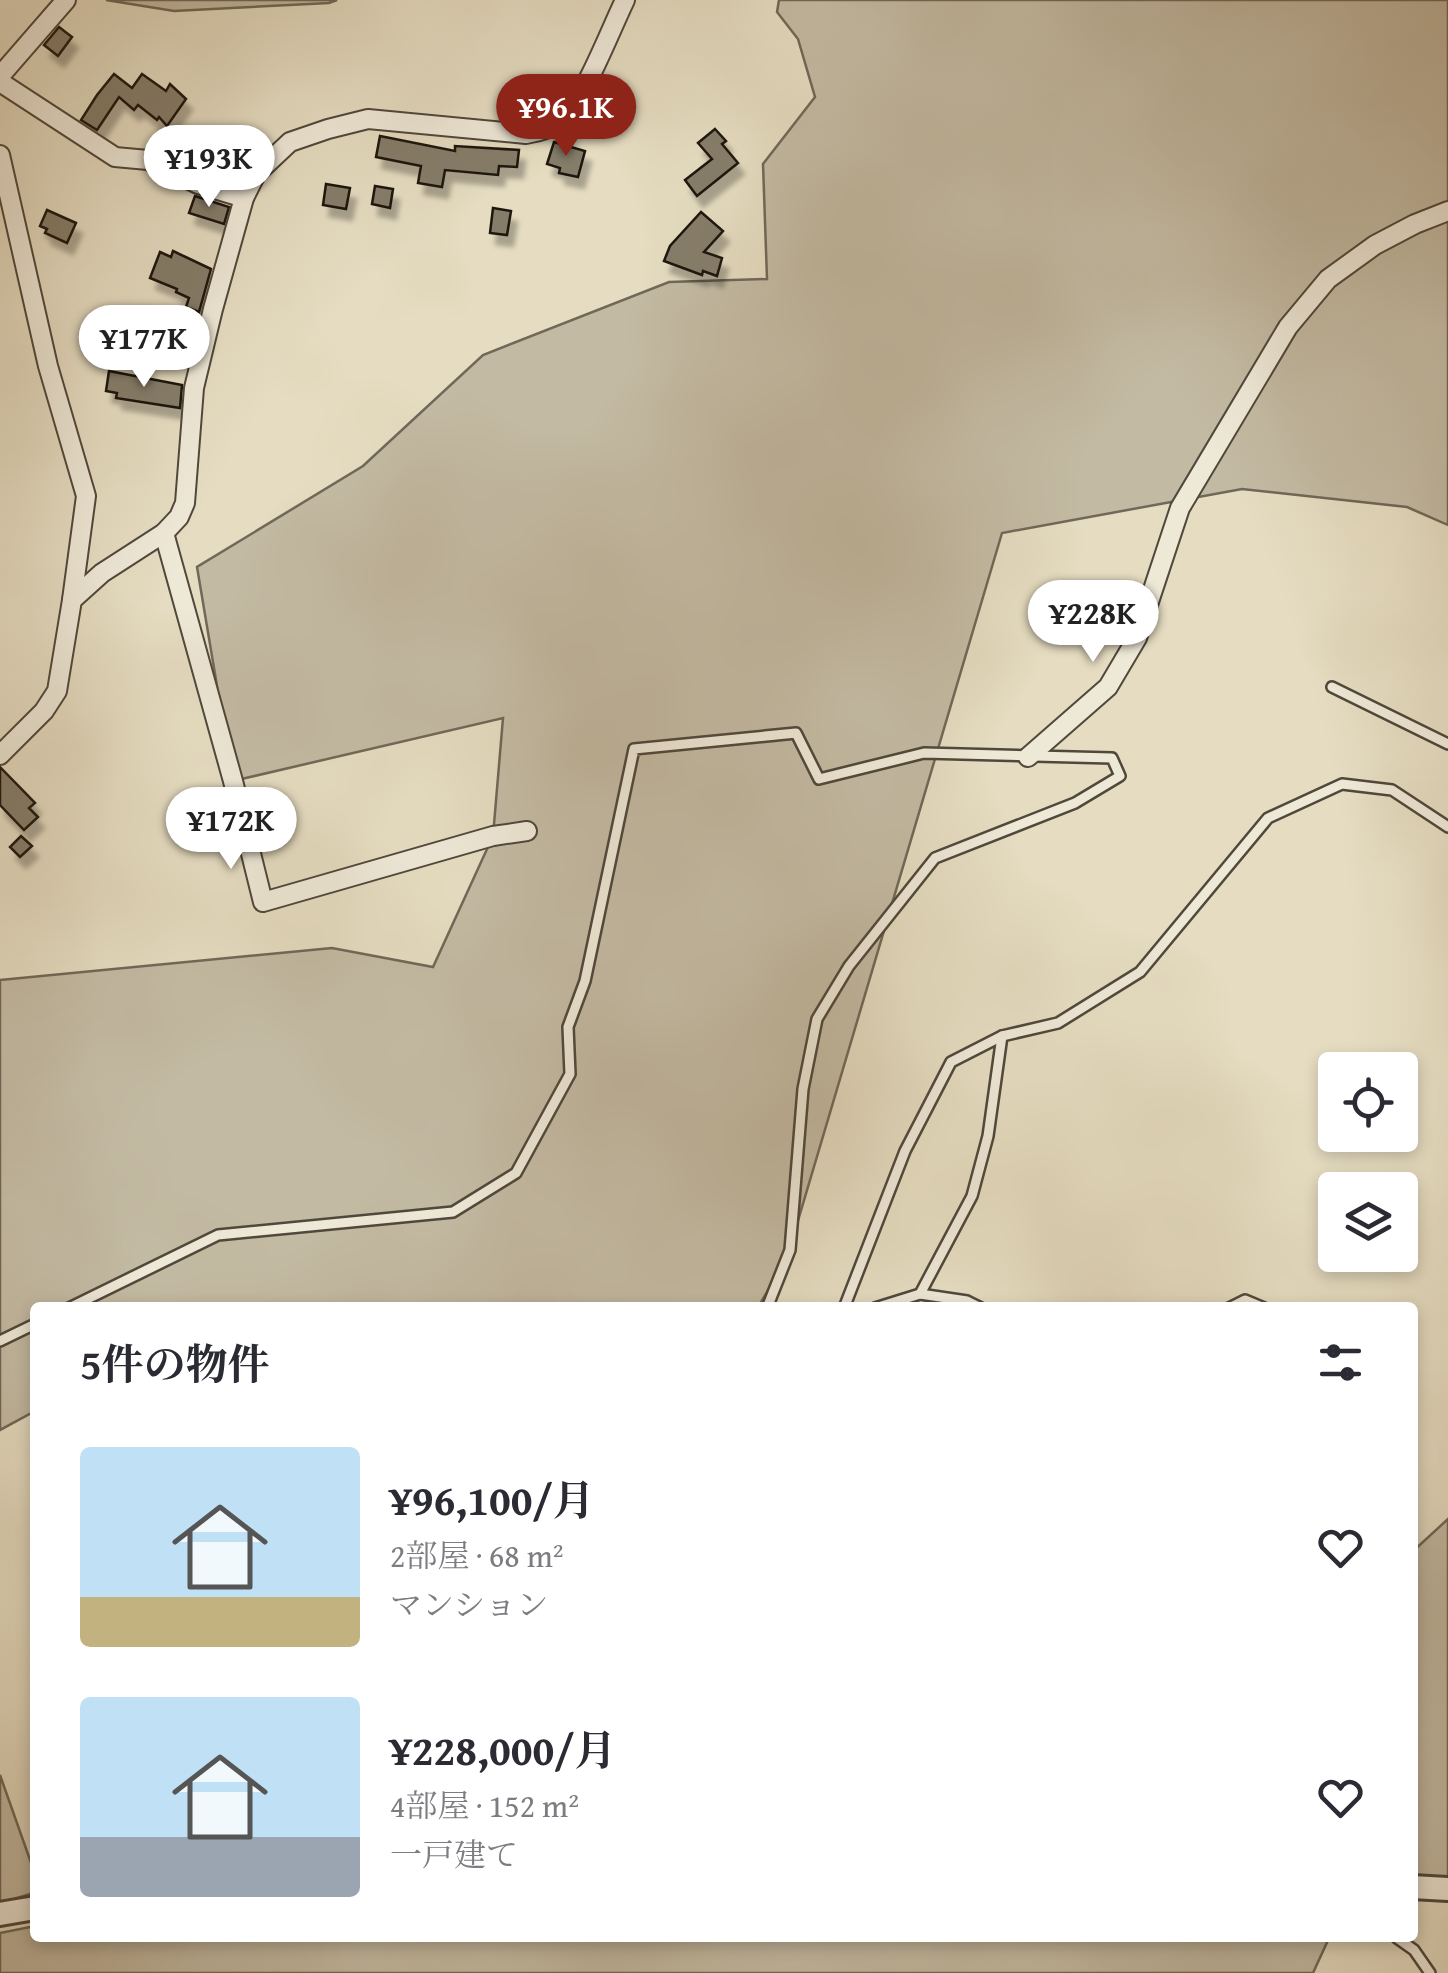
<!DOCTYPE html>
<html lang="ja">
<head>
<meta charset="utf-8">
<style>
  body { margin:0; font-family:"Gentium Book Plus","Noto Serif JP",serif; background:#f2f2f3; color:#2b2b33; height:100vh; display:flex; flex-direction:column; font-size:38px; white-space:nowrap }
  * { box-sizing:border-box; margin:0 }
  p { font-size:32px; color:#7c7c81 }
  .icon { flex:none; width:55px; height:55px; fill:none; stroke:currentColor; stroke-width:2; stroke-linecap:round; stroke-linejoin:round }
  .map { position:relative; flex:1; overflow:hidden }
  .drawer { position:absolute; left:30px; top:1302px; width:1388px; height:640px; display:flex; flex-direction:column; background:#fff; border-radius:10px; box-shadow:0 5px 15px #0003 }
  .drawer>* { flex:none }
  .tools { position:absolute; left:1318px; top:1052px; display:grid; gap:20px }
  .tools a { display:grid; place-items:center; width:100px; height:100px; border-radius:10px; background:#fff; box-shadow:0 5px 15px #0003; font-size:50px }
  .price { position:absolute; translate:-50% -85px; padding:0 22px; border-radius:35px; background:#fff; color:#222; font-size:32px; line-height:65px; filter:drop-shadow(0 2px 5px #0008) }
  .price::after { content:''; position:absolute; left:50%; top:60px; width:30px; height:22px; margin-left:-15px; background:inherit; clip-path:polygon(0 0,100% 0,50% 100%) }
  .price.on { background:#8f2418; color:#fff }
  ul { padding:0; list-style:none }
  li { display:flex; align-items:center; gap:30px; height:250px; padding:0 50px }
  li span { display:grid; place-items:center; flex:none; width:280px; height:200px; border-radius:10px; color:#555 }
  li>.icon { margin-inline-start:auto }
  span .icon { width:120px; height:120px; fill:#fffc; stroke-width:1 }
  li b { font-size:42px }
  h2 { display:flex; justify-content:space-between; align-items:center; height:120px; padding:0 50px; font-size:42px }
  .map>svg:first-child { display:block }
</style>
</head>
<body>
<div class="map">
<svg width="1448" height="1973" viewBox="0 0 1448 1973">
  <defs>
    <filter id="shadow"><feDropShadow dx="6" dy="11" stdDeviation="2.5" flood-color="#0004"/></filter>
  </defs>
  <rect width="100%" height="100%" fill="#e5dcc1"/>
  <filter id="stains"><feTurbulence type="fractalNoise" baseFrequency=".002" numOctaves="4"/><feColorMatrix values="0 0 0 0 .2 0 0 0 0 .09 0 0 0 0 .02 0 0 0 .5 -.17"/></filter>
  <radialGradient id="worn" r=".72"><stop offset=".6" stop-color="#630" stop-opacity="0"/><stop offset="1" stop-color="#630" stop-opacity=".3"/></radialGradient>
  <g fill="#c3baa3" stroke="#706858" stroke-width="2.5">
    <polygon points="106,0 337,0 329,3 174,11"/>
    <polygon points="779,0 1448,0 1448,525 1407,507 1242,489 1002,533 786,1261 758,1307 35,1308 35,1411 0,1430 0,980 332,948 433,967 493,836 503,718 233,781 197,567 363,466 483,355 669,282 767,279 763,164 815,97 798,39 777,12"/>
    <polygon points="1448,1519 1448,1878 1413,1875 1412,1552"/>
    <polygon points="0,1775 35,1874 35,1885 30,1894 0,1903"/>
    <polygon points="35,1926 35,1938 1329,1938 1313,1973 0,1973 0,1933"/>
  </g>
  <g fill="#857d6b" stroke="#1e160e" stroke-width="2.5" filter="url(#shadow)">
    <polygon points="59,27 72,37 58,56 44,45"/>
    <polygon points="114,74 132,88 142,74 166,91 170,84 186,99 167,126 159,117 157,120 138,105 134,110 119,97 97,130 81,120 97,95"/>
    <polygon points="715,129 726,141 722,144 738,163 697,196 685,180 712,159 698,143"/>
    <polygon points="380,136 455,151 455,146 519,150 517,167 499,166 498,175 445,170 442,187 418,183 421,166 376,157"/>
    <polygon points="554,142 585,151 578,177 559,173 560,168 547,164"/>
    <polygon points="326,184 350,188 346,209 323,205"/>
    <polygon points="375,186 393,189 390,208 372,204"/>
    <polygon points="195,196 229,207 224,224 189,213"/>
    <polygon points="493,208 511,211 507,235 490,233"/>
    <polygon points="47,210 76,223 67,243 45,233 47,229 40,226"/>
    <polygon points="701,212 723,231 704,252 722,258 717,276 703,271 702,275 664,261 670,246"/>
    <polygon points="173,251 211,269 199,312 186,307 189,298 176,292 177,289 150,278 160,252 171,257"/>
    <polygon points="109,371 182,385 180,408 116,398 117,393 106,391"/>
    <polygon points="0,767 35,803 29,808 38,817 24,830 0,805"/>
    <polygon points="21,836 32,846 20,857 10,847"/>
  </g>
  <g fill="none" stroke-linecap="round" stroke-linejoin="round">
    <defs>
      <g id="service">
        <polyline points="1332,687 1448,744"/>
        <polyline points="920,1294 972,1196 988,1136 1002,1036"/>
        <polyline points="69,1308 218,1235 453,1212 516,1173 570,1074 568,1027 585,981 634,749 796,733 819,779 924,753 1112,758 1120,776 1075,803 935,858 849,966 817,1019 803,1089 790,1250 767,1308"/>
        <polyline points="844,1308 905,1151 951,1062 1002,1036 1058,1023 1140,972 1268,818 1342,784 1392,790 1448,827"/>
        <polyline points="875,1308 920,1294 967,1301 981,1308"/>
        <polyline points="1229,1308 1245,1300 1264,1308"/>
        <polyline points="0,1341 35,1324"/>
        <polyline points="1397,1938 1414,1950 1430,1973"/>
      </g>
      <g id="minor">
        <polyline points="0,76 66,0"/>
        <polyline points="0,82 115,157 148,160 198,184 244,198"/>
        <polyline points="0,155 48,366 86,496 72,600"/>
        <polyline points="164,533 233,781 263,902 493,836 527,831"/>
        <path d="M0,755L44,711L57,691L72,600L102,573L164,533L179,517L185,503L194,388L213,309L244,198L256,174L290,142L328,129L368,119L526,134C539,132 551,129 562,120C585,97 610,31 625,0"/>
        <polyline points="1028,757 1108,687 1137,638 1180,508 1288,327 1328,279 1375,245 1415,224 1448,211"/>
      </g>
      <g id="tertiary">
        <polyline points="1412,1887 1448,1889"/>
        <polyline points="0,1914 35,1908"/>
      </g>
    </defs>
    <use href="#service" stroke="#50483b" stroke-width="14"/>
    <use href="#minor" stroke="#50483b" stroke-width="22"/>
    <use href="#tertiary" stroke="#50483b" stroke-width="28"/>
    <use href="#service" stroke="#eee8d7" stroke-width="9"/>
    <use href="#minor" stroke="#eee8d7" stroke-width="18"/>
    <use href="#tertiary" stroke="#eee8d7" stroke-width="22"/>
  </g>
  <rect width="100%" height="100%" filter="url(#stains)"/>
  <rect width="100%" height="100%" fill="url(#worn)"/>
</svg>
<div class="tools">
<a><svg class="icon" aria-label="locate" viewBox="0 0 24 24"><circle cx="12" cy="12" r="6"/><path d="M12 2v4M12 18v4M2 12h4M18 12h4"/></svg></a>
<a><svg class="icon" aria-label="layers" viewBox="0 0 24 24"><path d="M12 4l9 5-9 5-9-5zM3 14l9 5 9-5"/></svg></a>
</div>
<b class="price on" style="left:566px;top:159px">¥96.1K</b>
<b class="price" style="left:209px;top:210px">¥193K</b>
<b class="price" style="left:144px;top:390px">¥177K</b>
<b class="price" style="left:1093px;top:665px">¥228K</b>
<b class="price" style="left:231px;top:872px">¥172K</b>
<section class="drawer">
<h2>5件の物件<svg class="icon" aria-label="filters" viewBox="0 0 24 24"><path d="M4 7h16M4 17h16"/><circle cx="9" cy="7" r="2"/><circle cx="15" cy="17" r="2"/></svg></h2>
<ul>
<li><span style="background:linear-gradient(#bfe0f5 75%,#c2b280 0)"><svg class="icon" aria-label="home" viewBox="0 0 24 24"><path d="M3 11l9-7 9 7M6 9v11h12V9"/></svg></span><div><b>¥96,100/月</b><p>2部屋 · 68 m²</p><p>マンション</p></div><svg class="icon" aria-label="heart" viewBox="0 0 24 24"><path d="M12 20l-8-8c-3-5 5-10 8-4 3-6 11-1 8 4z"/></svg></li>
<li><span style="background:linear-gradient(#bfe0f5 70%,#9aa5b1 0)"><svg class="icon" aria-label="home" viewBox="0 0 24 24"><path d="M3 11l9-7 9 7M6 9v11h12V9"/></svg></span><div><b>¥228,000/月</b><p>4部屋 · 152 m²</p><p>一戸建て</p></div><svg class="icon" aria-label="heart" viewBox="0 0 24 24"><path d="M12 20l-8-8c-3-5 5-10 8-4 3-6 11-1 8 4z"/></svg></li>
</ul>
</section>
</div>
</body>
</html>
